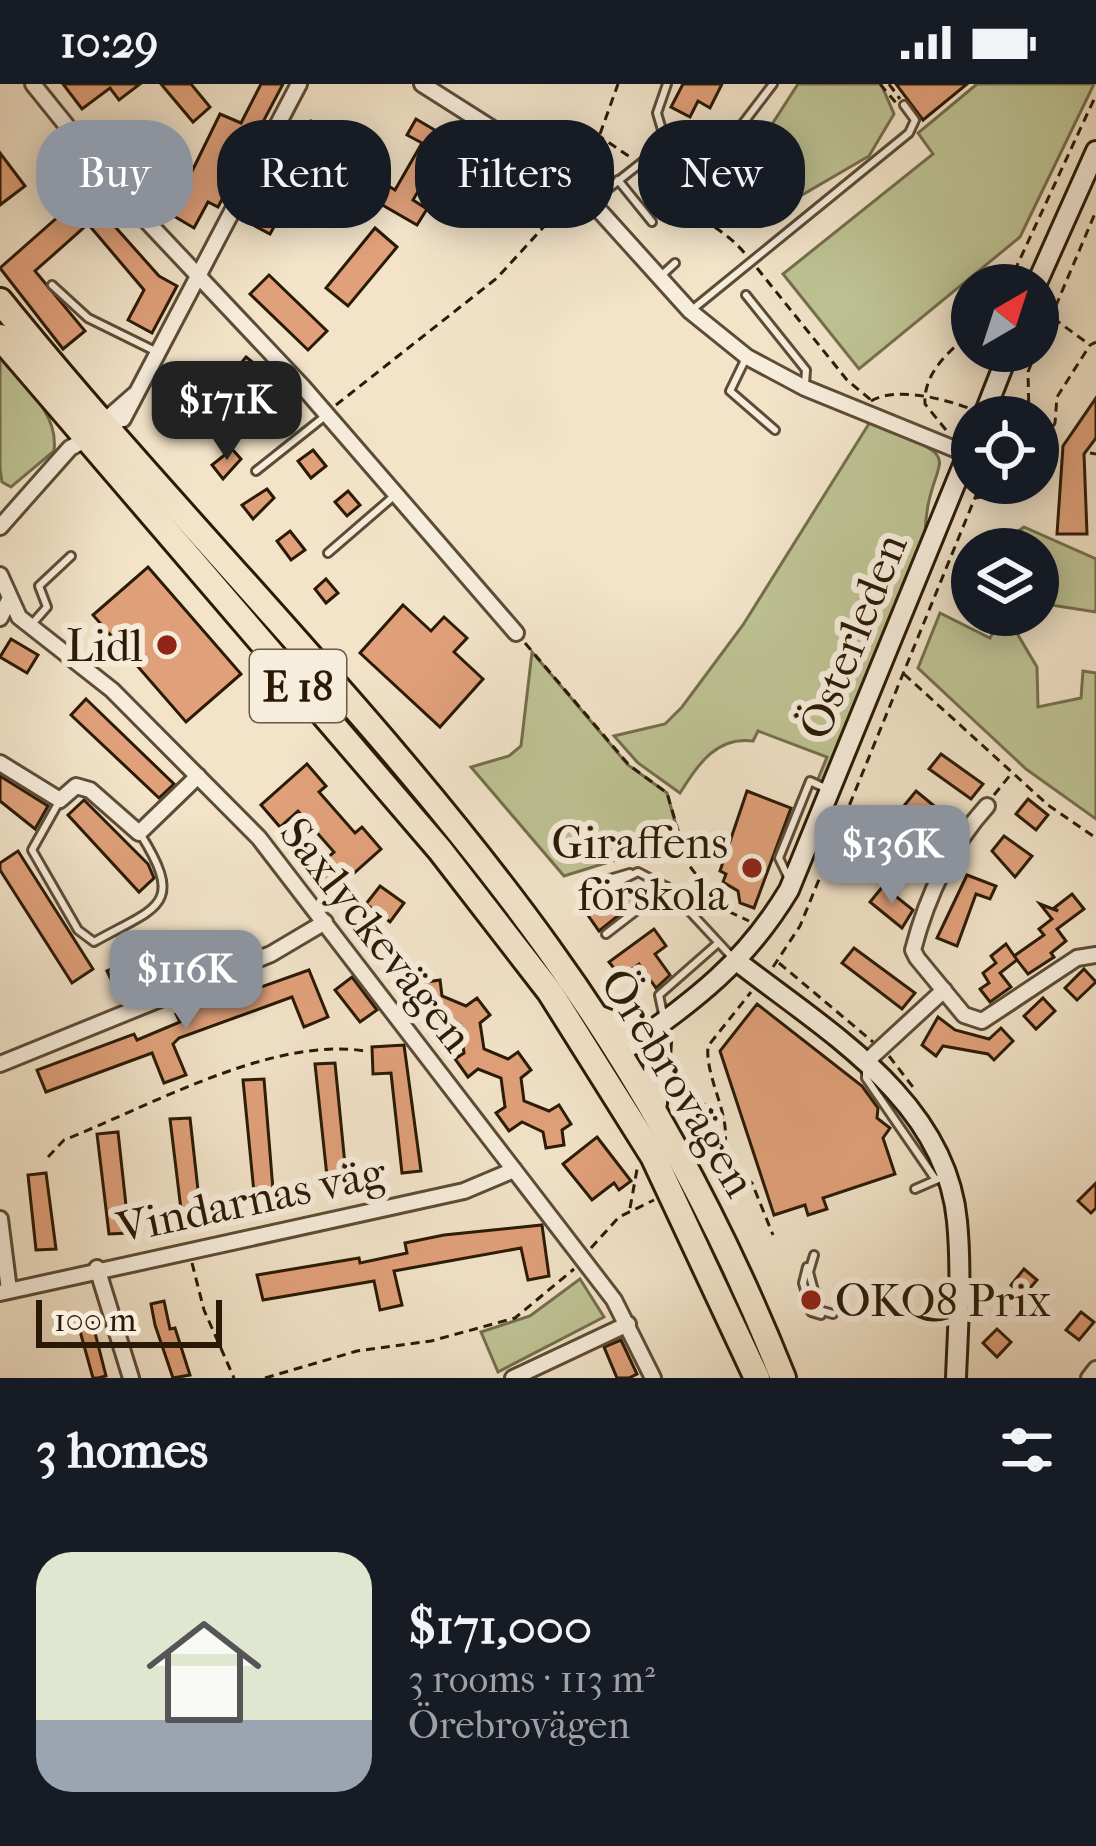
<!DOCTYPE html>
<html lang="en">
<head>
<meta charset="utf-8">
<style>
  body { margin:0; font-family:"IM FELL French Canon",serif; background:#242831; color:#f1f3f6; height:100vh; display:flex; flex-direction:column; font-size:45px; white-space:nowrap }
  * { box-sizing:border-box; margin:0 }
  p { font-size:39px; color:#9ea1a6 }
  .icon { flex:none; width:66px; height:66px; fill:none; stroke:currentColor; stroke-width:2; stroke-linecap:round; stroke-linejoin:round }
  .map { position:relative; height:1294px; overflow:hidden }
  .sheet { display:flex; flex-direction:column; background:#171b24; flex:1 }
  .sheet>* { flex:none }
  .banner { position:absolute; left:36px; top:36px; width:1026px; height:108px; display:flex; gap:24px }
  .needle { width:78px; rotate:39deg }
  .controls { position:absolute; left:951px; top:180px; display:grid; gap:24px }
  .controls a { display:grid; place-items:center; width:108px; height:108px; border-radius:50%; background:#171b24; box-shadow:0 6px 30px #0003; font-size:60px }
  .scale { position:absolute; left:36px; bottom:30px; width:186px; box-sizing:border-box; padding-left:12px; border:6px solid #2a1a05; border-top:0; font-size:33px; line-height:42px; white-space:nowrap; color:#2a1a05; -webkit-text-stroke:9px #f7eddc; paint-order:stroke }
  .price { position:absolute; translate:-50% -102px; padding:0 27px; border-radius:24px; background:#8c9099; color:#fff; font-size:39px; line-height:78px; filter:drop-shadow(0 3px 6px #0008) }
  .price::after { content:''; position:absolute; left:50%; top:72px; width:36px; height:27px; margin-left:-18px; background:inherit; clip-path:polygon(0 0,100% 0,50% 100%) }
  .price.selected { background:#222; color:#fff }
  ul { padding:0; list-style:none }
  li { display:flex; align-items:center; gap:36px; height:300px; padding:0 36px }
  li span { display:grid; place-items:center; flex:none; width:336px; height:240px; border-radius:36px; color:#555 }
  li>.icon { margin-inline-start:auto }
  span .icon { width:144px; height:144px; fill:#fffc; stroke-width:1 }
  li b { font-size:51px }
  h2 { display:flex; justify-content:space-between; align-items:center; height:144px; padding:0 36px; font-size:51px }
  .tag { padding:0 42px; border-radius:48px; background:#171b24; box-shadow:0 6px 30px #0003; font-size:42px; line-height:108px }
  .tag.selected { background:#8c9099; color:#fff }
  .status { display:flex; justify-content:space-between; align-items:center; height:84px; padding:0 60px; background:#171b24; direction:ltr }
  .status svg { height:33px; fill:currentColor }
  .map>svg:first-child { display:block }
</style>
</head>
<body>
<div class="status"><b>10:29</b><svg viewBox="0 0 49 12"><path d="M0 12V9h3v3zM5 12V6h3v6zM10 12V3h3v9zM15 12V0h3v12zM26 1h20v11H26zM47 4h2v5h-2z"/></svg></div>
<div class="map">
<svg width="1096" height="1294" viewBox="0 0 1096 1294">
  <rect width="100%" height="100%" fill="#f2e3c9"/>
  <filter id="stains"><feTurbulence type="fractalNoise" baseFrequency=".00167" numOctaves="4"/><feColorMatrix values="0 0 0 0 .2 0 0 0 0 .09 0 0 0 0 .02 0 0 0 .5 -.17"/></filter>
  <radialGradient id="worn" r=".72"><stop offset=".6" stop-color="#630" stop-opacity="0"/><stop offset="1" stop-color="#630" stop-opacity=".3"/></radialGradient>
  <g fill="#bec394" stroke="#746e4c" stroke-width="3">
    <polygon points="798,0 881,0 894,30 869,72 771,129 740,138 671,101 655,78 661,67 710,56 756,65"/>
    <polygon points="977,0 1094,0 1020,153 859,285 783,190 933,70 918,49"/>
    <path d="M0,274C23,301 59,328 54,367L11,403L2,398L0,385Z"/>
    <path d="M870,338C980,382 927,364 925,451L825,700L818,695L827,673L758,647L753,657C716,652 698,681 680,709L638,679L614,652L665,640L682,623L743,541Z"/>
    <polygon points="181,443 406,697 528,856"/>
    <polygon points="1024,443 1096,475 1096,528 1038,519 1038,465 992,465"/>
    <polygon points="940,529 990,554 1002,531 1031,531 1018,551 1037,583 1038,623 1081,614 1083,587 1096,589 1096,735 1026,685 918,584"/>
    <polygon points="532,568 628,681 667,709 680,756 564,792 471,683 509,672 521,662"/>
    <polygon points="580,1195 604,1233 498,1288 481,1248 530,1232"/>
  </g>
  <g fill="#e0a07a" stroke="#2a1a05" stroke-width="3">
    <polygon points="63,0 140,0 119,16 110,4 82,25"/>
    <polygon points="161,0 191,0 210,23 193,38"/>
    <polygon points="261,0 283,0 218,123 208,118 194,144 167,128 177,118 220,30 241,39"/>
    <polygon points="683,0 722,0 710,24 698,17 690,33 671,23"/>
    <polygon points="896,0 967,0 923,36"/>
    <polygon points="416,35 467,65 458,80 440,70 413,116 427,125 417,141 372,115 382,98 395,106 422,59 407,51"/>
    <polygon points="311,37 328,47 319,62 302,52"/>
    <polygon points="0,69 25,102 0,121"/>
    <polygon points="85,109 159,192 177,202 152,249 128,236 144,206 88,140 35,187 85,247 63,265 0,184"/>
    <polygon points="265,124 280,132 270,150 255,142"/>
    <polygon points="375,144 397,163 348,222 326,204"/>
    <polygon points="269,191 327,247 308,266 250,210"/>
    <polygon points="246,273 255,280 240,298 231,291"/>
    <polygon points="179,288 193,297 183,314 169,305"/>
    <polygon points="1096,314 1096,354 1084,370 1087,450 1057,450 1063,362"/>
    <polygon points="232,365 241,375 223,395 212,381"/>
    <polygon points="313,366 326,382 311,394 298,377"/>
    <polygon points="267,405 274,414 253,435 242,421"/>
    <polygon points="348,407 360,421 347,432 335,418"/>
    <polygon points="290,447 305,466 291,476 277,457"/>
    <polygon points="148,483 241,590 186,638 93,531"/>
    <polygon points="326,495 338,509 326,519 315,505"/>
    <polygon points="403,521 431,547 444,533 467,554 454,568 483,595 440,643 360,569"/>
    <polygon points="11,555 38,571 27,589 0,573"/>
    <polygon points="86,615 174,700 159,714 71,631"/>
    <polygon points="941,670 983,700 971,715 929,685"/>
    <polygon points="307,680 326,702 319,708 355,749 362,743 381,765 335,806 316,784 334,768 298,727 280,743 261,721"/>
    <polygon points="0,692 48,722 35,745 0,717"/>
    <polygon points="747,707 791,724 754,824 740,819 738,807 723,798 726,790 720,787"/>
    <polygon points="916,707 944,730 931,746 903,723"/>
    <polygon points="1028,715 1048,731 1036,746 1016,730"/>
    <polygon points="84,716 148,780 154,794 139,808 68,731"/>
    <polygon points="1004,752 1032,772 1015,793 992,767"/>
    <polygon points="897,753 924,775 911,790 885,769"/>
    <polygon points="18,767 93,885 72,899 0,786 0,779"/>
    <polygon points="967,791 996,802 990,815 976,810 957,862 937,854"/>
    <polygon points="380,802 404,819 390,838 366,820"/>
    <polygon points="883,802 913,826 902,844 870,818"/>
    <polygon points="623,804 634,819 599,847 585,827"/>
    <polygon points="1072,810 1084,825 1057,845 1066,857 1051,869 1054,873 1028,890 1014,872 1044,851 1039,845 1052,835 1040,820 1058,827 1054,824"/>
    <polygon points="654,845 666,862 655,870 670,891 656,904 639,880 621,893 609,878"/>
    <polygon points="173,857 185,884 119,913 107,887"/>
    <polygon points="1006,860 1017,876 1000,889 1011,903 990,918 980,905 989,899 983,889 996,879 991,872"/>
    <polygon points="854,864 915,909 902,925 842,879"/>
    <polygon points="1084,885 1096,898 1077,916 1065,904"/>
    <polygon points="309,886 328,933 304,943 292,913 179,954 173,960 186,991 164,999 152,969 46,1008 37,986 134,950 137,956 180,938 176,930 214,914 216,919"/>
    <polygon points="352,893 377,926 360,938 335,906"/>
    <polygon points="440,896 442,912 466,922 477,914 490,931 480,939 484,965 508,975 518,968 531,986 521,994 524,1017 549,1027 559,1021 571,1040 562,1046 564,1061 546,1064 543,1048 522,1038 509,1047 496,1029 505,1023 501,994 478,985 468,993 455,975 464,969 460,940 437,931 426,939 413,921 422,913 420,899"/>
    <polygon points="1043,914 1055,927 1036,945 1024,932"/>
    <polygon points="757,920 862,1002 878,1024 877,1034 890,1044 883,1054 895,1090 823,1114 827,1125 808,1131 805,1121 774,1131 720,967"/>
    <polygon points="938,933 955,946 989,955 1001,944 1013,957 994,976 988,970 943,962 936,972 922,961"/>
    <polygon points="404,961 421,1087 402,1089 391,989 373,990 372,963"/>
    <polygon points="335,979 347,1101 328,1102 315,980"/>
    <polygon points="264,995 274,1118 255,1119 243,996"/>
    <polygon points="190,1034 201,1133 182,1134 170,1035"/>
    <polygon points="118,1048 129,1149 109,1150 97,1050"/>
    <polygon points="597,1053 631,1097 619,1106 614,1099 592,1116 563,1080"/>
    <polygon points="46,1089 56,1165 36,1166 28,1091"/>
    <polygon points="1096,1099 1096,1124 1091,1129 1078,1117"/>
    <polygon points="542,1141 549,1192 528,1196 521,1164 394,1187 402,1221 380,1226 374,1197 263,1216 257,1191 359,1174 360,1179 407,1169 405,1159 444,1151"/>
    <polygon points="1024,1185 1037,1196 1023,1212 1011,1201"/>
    <polygon points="164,1217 170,1245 175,1244 190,1291 173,1294 155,1241 151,1220"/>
    <polygon points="1081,1228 1094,1238 1079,1256 1066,1246"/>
    <polygon points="92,1237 106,1292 98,1294 93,1294 78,1240"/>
    <polygon points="997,1245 1011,1258 997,1273 983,1259"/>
    <polygon points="621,1256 637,1290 629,1294 617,1294 604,1263"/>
  </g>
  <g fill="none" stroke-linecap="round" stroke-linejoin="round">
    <defs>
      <g id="lane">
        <polyline points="667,63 657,29 667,0"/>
        <polyline points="618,96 652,138"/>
        <polyline points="594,116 651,71 704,43 741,42 773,0"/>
        <polyline points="662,191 675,179"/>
        <polyline points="52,201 88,234 157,268"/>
        <polyline points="746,211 806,286 805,300"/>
        <polyline points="693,225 909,49 915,36 904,21"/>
        <polyline points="745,276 730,307 775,346"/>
        <polyline points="256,387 324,333"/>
        <polyline points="328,469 394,412"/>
        <polyline points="32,540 47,523 39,502 71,472"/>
        <path d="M60,716L32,766L78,846L94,858C156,823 186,823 141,751"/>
        <polyline points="630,789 596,799 587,813 638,788 667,803"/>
        <polyline points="790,797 779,774 810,697 829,706"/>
        <polyline points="606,850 667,803 731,872"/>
        <polyline points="663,930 659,911 717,860"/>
        <polyline points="866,982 866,994 936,1096"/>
        <polyline points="915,1105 938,1095"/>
        <polyline points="814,1171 809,1188 819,1226 833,1230"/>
        <polyline points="807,1183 803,1199 811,1228 821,1231"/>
      </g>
      <g id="street">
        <polyline points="33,0 124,113 303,303 516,549"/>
        <polyline points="422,0 570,94 690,227 747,273 805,304 967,370"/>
        <polyline points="102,339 123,335 299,0"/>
        <polyline points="102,339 134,311"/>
        <polyline points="0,443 70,364 87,355"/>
        <polyline points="0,491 19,533 112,606 259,754 614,1216 653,1294"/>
        <polyline points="0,534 8,518"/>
        <polyline points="0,679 60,716 76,702 90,706 139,749 198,692"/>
        <path d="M987,722C949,764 927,812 913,866L917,874L964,931L982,937L1077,874L1096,871"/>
        <polyline points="866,978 944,906"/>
        <polyline points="0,980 271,870 325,838"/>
        <polyline points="0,1135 9,1206"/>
        <polyline points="97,1184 131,1294"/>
        <polyline points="0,1209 464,1107 514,1086"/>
        <polyline points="513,1294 628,1240"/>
        <polyline points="1089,1294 1096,1285"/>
      </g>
      <g id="secondary">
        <polyline points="1036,201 1096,67"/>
        <polyline points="983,333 1009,267"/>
        <path d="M738,878C825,946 946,1016 957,1137C962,1189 958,1242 956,1294"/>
        <path d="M619,970C691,918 742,884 789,806L972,359"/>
      </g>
      <g id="highway">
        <path d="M0,217C177,436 383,635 548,864C644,997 722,1141 783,1294"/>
        <polyline points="0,253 440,766 550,908 653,1072 757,1294"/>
        <polyline points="597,934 643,952"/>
        <polyline points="654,1019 658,957"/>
      </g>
    </defs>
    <use href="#lane" stroke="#5c4c36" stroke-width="12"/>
    <use href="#street" stroke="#5c4c36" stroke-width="20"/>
    <use href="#secondary" stroke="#2a1a05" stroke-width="24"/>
    <use href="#highway" stroke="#2a1a05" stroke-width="30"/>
    <g stroke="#2a1a05" stroke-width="3" stroke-dasharray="9 6" stroke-linecap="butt">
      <polyline points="880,0 897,20"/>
      <polyline points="889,0 900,15"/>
      <polyline points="521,45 599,52 630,73"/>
      <polyline points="600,50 618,0"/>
      <path d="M643,90C672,127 718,135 747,172"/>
      <polyline points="757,184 847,296 871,316"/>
      <polyline points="1008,201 1096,11"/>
      <polyline points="1053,234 1090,261 1096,258"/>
      <polyline points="1038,264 1096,127"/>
      <path d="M871,317C896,302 945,315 971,325"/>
      <polyline points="336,321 497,194 571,113"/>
      <polyline points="1029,333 1028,288 1036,267"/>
      <path d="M946,346L925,320C923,289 950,266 972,248"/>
      <polyline points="1038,368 1055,339 1057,313 1090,261"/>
      <polyline points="1090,369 1096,370"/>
      <polyline points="975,414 995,411 1009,399"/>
      <polyline points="525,559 629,681 667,709 688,780 723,825 749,837"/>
      <polyline points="904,590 1048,721 1096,754"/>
      <polyline points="994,711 1011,690"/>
      <polyline points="779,879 873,958"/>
      <polyline points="773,883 800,842 981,399"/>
      <polyline points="889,972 916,1007"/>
      <polyline points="674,997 723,1035"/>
      <path d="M48,1073L64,1056C150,1022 273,952 365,967"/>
      <polyline points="721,1078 752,1099 773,1151"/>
      <path d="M710,1087C748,1051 704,1003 708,962L751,908"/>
      <polyline points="630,1124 638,1080"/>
      <polyline points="591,1164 619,1133 654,1116"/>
      <polyline points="192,1179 204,1226 234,1294"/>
      <polyline points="265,1294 357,1267 431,1257 515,1234 574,1185"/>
    </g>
    <use href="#lane" stroke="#f7eddc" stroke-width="6"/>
    <use href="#street" stroke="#f7eddc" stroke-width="14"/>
    <use href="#secondary" stroke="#f7eddc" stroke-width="18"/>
    <use href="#highway" stroke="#f2e3c9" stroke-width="24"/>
  </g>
  <g fill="#8f2418" stroke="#f7eddc" stroke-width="4.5">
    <circle cx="167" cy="561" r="12"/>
    <circle cx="752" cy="784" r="12"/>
    <circle cx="811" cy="1216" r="12"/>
  </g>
  <g text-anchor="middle" stroke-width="12" stroke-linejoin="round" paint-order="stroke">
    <rect fill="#f7eddc" stroke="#685946" stroke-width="3" x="250" y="566" width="96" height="72" rx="9"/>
    <g font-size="42" font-weight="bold" fill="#2a1a05">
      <text x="298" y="617">E 18</text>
    </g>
    <g font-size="45" fill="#2a1a05" stroke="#f7eddc">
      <text transform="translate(852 552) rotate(-68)" y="16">Österleden</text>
      <text transform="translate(377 850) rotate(52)" y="16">Saxlyckevägen</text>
      <text transform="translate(679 998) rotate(59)" y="16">Örebrovägen</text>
      <text transform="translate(251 1115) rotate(-12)" y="16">Vindarnas väg</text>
    </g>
    <g font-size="45" fill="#2a1a05" stroke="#f7eddc" text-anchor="end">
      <text x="143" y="577">Lidl</text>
      <text x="728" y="774">Giraffens<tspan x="728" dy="52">förskola</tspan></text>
      <text x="835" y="1232" text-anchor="start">OKQ8 Prix</text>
    </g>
  </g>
  <rect width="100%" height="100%" filter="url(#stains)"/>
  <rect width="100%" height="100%" fill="url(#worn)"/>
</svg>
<div class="controls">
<a><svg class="needle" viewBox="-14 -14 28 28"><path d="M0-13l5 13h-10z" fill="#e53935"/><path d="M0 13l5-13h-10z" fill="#9ea1a6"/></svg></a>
<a><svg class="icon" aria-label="locate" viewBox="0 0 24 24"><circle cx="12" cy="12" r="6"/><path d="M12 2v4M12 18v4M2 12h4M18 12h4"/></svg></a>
<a><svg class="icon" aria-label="layers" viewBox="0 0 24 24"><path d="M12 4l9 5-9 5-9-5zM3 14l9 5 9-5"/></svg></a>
</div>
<div class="scale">100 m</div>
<b class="price selected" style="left:227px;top:379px">$171K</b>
<b class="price" style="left:892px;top:823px">$136K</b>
<b class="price" style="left:186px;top:948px">$116K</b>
<div class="banner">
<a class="tag selected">Buy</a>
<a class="tag">Rent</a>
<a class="tag">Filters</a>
<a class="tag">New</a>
</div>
</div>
<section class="sheet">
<h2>3 homes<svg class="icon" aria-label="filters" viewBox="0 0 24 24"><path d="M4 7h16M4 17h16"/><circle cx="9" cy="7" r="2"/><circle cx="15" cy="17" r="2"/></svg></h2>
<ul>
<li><span style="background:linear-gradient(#dfe7d0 70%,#9aa5b1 0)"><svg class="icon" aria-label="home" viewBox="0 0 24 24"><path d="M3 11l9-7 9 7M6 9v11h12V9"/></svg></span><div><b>$171,000</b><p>3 rooms · 113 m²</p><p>Örebrovägen</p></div></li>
</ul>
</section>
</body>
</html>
